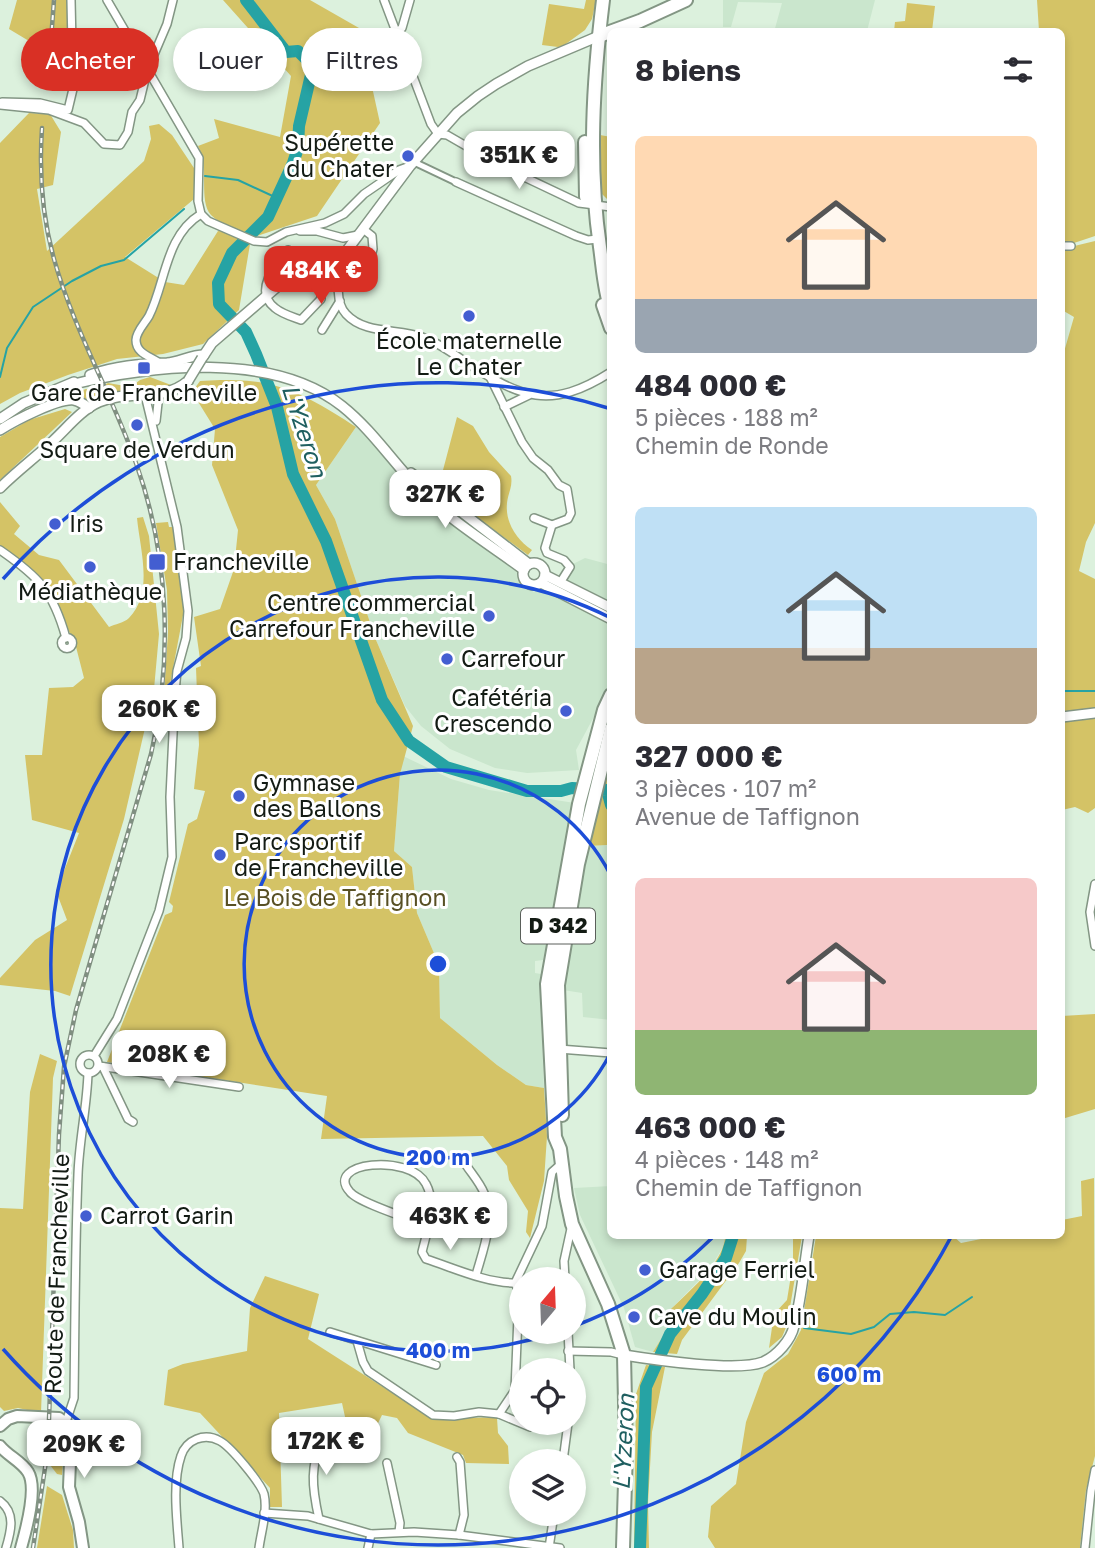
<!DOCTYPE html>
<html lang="fr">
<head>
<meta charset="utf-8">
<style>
  body { margin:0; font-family:"Golos Text",sans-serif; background:#f7f7f7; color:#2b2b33; height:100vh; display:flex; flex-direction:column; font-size:26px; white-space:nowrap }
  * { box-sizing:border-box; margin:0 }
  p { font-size:23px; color:#7c7c81 }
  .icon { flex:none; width:38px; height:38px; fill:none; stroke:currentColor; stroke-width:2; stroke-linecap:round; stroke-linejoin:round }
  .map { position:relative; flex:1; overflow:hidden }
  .sheet { position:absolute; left:607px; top:28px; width:458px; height:1211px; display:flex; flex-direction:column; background:#fff; border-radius:10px; box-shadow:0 4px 10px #0003 }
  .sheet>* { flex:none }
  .guide { position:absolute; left:21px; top:28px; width:481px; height:63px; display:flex; gap:14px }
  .needle { width:46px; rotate:19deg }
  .buttons { position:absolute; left:509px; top:1267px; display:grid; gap:14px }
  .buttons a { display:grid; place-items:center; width:77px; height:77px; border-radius:50%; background:#fff; box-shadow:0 4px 10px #0003; font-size:35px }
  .price { position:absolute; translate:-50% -60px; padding:0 16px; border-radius:14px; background:#fff; color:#222; font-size:23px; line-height:46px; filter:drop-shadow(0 2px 4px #0008) }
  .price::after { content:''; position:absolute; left:50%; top:42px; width:21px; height:16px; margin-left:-10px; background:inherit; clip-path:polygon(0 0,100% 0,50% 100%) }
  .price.current { background:#d93025; color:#fff }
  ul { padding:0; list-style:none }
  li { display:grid; align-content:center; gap:14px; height:371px; padding:0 28px }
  li span { display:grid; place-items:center; height:217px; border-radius:10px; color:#555 }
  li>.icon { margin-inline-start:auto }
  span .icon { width:126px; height:126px; fill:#fffc; stroke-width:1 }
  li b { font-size:30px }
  h2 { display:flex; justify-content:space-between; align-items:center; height:84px; padding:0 28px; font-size:30px }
  .pill { padding:0 24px; border-radius:32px; background:#fff; box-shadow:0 4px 10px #0003; font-size:24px; line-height:63px }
  .pill.current { background:#d93025; color:#fff }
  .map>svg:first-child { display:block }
</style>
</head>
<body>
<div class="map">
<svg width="1095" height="1548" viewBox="0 0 1095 1548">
  <rect width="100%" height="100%" fill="#dcf1dd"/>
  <g fill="#cae6cd">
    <polygon points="723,0 875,0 867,31 774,32 782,3 738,2 731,27 723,27"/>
    <polygon points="356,427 433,505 517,570 518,581 534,592 547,582 549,573 560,578 571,565 585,558 611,565 611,678 596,713 576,750 579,770 527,773 495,768 450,749 421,726 405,706 376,640 335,519 316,485"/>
    <polygon points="403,756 451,779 489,790 575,803 543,960 535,961 535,973 541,974 540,996 544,1088 526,1085 497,1065 440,1018 439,965 417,913 412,867 394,851 400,774"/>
    <polygon points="607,845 611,857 611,1020 583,1017 582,993 563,990 578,912 574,911 588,846"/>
    <polygon points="611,1186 611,1236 725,1236 725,1244 709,1270 669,1311 678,1313 653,1352 635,1347 624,1308 580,1215 574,1188"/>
  </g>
  <g fill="#d4c366">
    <polygon points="17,0 69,0 70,68 35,62 29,41 9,29"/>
    <path d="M223,0H310L359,28L380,123L317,216L251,238L239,310L203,344L163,354L117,359L68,375L20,393L0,404V143L29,113L50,114L61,132L53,185L37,189L47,251L144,161L151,139L149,126L159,124L172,135L196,171L194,199L125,257L165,282L184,285L218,231L238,233C229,227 218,222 211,215C198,200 210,168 198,146L219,138L214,119L280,137L291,76Z"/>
    <polygon points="586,0 596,0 592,19 585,30 563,46 558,47 542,45 549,4 584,9"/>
    <polygon points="1037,0 1095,0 1095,236 1071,244 1062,244 1062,32 1039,31"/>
    <polygon points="907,3 935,6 932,31 894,31 895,22 905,21"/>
    <polygon points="600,135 611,137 611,191 607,199 601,193 599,185"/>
    <polygon points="1095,241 1095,523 1086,542 1079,571 1095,579 1095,808 1088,813 1075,807 1062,810 1062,359 1074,317 1062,310 1062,249"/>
    <polygon points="150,377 171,385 178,382 169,388 109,393 87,402 69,395 86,389 93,391 108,383 131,387 140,380"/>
    <path d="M220,380C232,380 245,380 258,382C294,387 327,408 356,427L316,485L335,519L376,640L413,726L400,774L394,851L412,867L417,913L439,965L440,1018L497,1065L526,1085L544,1088L547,1136L544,1181L530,1238L526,1232L528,1211L509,1180L507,1166L483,1136L321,1139L327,1096L107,1062L165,915L172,912L173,906L169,902L188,824L197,819L205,791L194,789L199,745L196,668L201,666L194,617L220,609L234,569L238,530L212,465L215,429L192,392L200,381Z"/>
    <polygon points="65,409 72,412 0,480 0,437 29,420"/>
    <path d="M457,417L473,426L489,452L511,476C513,487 508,493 507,503C505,523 517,540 532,550L528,555L438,489Z"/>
    <path d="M0,502L20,526L14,534L39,555L59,560L109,627C115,624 124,623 129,618C154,592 140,550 137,518L143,517L149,536L159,634L154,689L124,819L70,996L55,991L0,985V978L35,940L67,920L56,891L79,833L32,820L25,755H42L49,688L73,687L84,678L75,643L42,579L0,547Z"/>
    <polygon points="168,522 169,527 173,527 184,610 168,695 164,695 168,632 167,590 156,523"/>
    <polygon points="611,750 611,857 607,845 588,846"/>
    <polygon points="1095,1014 1095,1109 1062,1119 1062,1016"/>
    <polygon points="40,1054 57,1061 53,1078 41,1413 18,1408 4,1411 0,1407 0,1208 23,1209 30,1092"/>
    <polygon points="1094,1178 1095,1456 1086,1490 1080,1548 715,1548 708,1537 711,1506 736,1484 746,1422 764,1373 788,1354 801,1330 816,1236 953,1236 961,1243 996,1236 1062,1236 1062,1220 1082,1216 1081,1181"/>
    <path d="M725,1236H747L746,1251L739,1263L682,1340L677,1354L653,1352L677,1314L668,1312C686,1294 725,1262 725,1236Z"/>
    <polygon points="793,1236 802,1236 787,1325 782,1337 769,1348 774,1314 787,1300 793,1263"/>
    <path d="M265,1276L319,1294L308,1339L433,1419C455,1420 475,1416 497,1418L498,1433L508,1446L509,1464L466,1463L463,1455L408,1433L397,1418L382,1415L364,1452L352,1449L342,1403L279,1413L282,1507H270V1488L200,1413L164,1405L168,1370L183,1364L247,1351L250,1308Z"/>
    <polygon points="646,1365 665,1367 652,1432 648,1503 649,1548 634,1548 636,1394"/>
    <polygon points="53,1424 62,1426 65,1437 62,1475 57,1474 50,1465"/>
    <polygon points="47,1486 62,1495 73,1530 74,1548 37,1548"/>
  </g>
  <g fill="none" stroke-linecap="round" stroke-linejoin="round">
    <g stroke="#26a3a4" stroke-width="2">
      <polyline points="205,176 238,180 277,198"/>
      <polyline points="0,377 7,348 33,307 72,281 101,266 124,260 184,209"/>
      <polyline points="1062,691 1095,691"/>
      <polyline points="804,1328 851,1334 874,1327 890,1314 914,1312 945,1315 972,1297"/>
    </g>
    <g stroke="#26a3a4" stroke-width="12">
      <polyline points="246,0 286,52 298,51 313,66 299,126 298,148 293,163 268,217 232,253 218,283 219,304 246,332 256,354 277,407 293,474 326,541 382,700 409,741 446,767 527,791 561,791 572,788 607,790 611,805"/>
      <polyline points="640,1548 646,1387 670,1334 702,1294 726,1258 733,1236"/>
    </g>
    <defs>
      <polyline id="pedestrian" points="414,162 456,182"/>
      <g id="minor">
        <polyline points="107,0 199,158 198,201 201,214 208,221 254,241 267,242 286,232 325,223 344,214 364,194 399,170 410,166"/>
        <polyline points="384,0 431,124 438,134 447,135 499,165 579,203 611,207"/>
        <polyline points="397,32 402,28 410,0"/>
        <polyline points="2,102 40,103 68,110 73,89 71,0"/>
        <polyline points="0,105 49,110 84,123 104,144 120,145 128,132 132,112 140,100 147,71 167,24 173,0"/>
        <polyline points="456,182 576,236 588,240 598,239"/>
        <polyline points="363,229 372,236 373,249 368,266"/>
        <polyline points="300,231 317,231 343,238 358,235"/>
        <polyline points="1062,246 1071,246"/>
        <path d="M342,257C340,275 333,300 346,314C365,335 399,328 422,337C437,342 451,352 464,361C521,398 550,411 611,372"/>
        <path d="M302,268L288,250C275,265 253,291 275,308C282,314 293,317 301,320L321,299V263"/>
        <polyline points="322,330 340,301"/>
        <path d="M158,362C149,356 136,353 136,340C136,332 145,323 149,316C166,282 165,236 201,214"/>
        <polyline points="491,379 522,442 533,458 548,470 559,485 567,489 571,513 568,519 552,525 545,548 547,553 564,560 570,567 560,583"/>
        <polyline points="504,407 529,395"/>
        <polyline points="156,421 159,394"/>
        <polyline points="534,518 552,525"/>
        <path d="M0,550C39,577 53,591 66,638"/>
        <circle cx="67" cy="643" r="5.5"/>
        <polyline points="1095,884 1090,912 1095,946"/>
        <polyline points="559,1049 611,1053"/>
        <circle cx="89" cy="1064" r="9"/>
        <polyline points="94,1056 117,1019 159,911 172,857 170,797 175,692 177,671 186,638 188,611 177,527 145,395"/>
        <polyline points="99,1066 239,1087"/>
        <polyline points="103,1067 128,1119 133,1122"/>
        <path d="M466,1165C472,1174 480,1183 484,1193C496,1218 483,1250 476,1275"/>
        <path d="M428,1226C411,1219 359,1203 350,1192C323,1162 410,1153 426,1184C437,1204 427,1231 422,1252L426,1259C454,1268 486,1283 515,1283L542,1226L552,1172L561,1164"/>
        <polyline points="565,1279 564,1261 572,1224"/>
        <polyline points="330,1332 436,1365"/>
        <polyline points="568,1332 570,1370"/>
        <polyline points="357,1341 363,1362 368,1371 433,1415 454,1416 479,1412 499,1414 530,1427 544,1423"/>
        <polyline points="568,1351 611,1352 623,1355"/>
        <polyline points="499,1414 515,1390 519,1292 515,1283"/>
        <path d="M66,1422L74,1398C75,1324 75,1249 78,1175C79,1141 87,1107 88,1073"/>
        <polyline points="457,1457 460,1462 464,1515 459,1535"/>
        <polyline points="563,1461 568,1423"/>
        <polyline points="387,1463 400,1523 399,1532"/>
        <path d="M0,1501C16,1513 11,1531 6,1548"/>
        <polyline points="264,1513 308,1516 371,1534 414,1532 459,1535 560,1548"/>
        <path d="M319,1519C311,1483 311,1469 322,1434"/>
        <path d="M179,1548C177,1521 172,1482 181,1456C186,1440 204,1432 220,1441C231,1447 260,1482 264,1494C268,1511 261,1532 259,1548"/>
        <polyline points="368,1548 371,1534"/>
        <polyline points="549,1548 554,1514"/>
        <polyline points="1085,1548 1091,1491 1095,1470"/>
      </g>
      <g id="tertiary">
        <polyline points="202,358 212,343 293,273 302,268 342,257 410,166 457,113 478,96 496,84 528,66 599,36"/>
        <path d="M90,375C115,366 140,364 167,363C179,362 191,355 204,355"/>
        <path d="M70,385C151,365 272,351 342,406C372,430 392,461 418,488C449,520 489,544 524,570"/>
        <polyline points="0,419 24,403 74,382"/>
        <path d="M0,430C14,421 58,398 74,400C79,401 85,405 89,408"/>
        <polyline points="411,473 529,564"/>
        <path d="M0,488C17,471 36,457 53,441C68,427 81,410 99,402C128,389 163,403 188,381"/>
        <circle cx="534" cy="574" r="11"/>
        <polyline points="545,575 611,608"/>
        <polyline points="541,583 611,619"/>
        <polyline points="1062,717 1095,713"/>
        <path d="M624,1355C655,1360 738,1372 763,1362C777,1356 791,1340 794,1326C802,1297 804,1265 809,1236"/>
      </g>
      <g id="secondary">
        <polyline points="0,1426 8,1419 17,1416 59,1418 68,1425 71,1437 69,1487 79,1522 83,1548"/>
        <path d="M0,1446C8,1456 21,1461 28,1472C38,1488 26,1530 21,1548"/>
      </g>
      <g id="primary">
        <path d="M603,0C593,82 588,165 600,247C603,268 604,290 611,310"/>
        <polyline points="599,36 640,21 686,0"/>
        <polyline points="585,142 586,197"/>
        <polyline points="603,305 611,328"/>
        <polyline points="611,695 604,710 579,804 547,984 555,1137 560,1149 566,1196 572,1224 608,1304 624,1355 626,1450 623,1548"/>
        <polyline points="562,1115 558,985 578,864 611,729"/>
      </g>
    </defs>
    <use href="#pedestrian" stroke="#839684" stroke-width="9"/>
    <use href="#minor" stroke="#839684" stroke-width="10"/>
    <use href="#tertiary" stroke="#839684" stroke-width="12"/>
    <use href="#secondary" stroke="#839684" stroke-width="14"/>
    <use href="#primary" stroke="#839684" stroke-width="16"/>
    <use href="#pedestrian" stroke="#fff" stroke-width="5"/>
    <use href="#minor" stroke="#fff" stroke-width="7"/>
    <use href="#tertiary" stroke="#fff" stroke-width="9"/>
    <use href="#secondary" stroke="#fff" stroke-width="10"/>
    <use href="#primary" stroke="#fff" stroke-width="12"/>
    <defs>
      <g id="rail">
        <polyline points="51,40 54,0"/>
        <path d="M33,1548L48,1448L59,1134L64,1067L76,1010L151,754C173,660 169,557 137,466C113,396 74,331 54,259C42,216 39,172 42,128"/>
      </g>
    </defs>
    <use href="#rail" stroke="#808f81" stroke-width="4.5"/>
    <use href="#rail" stroke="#fff" stroke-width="2" stroke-dasharray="5" stroke-linecap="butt"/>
    <defs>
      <polyline id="tertiary-bridge" points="188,381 202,358"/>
    </defs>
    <use href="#tertiary-bridge" stroke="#839684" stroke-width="12" stroke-linecap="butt"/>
    <use href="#tertiary-bridge" stroke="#fff" stroke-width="9"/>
  </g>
  <g fill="none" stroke="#1d4ed8" stroke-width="3.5">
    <path d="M610 1054A194 194 0 1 1 610 874"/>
    <path d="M712 1238A387 387 0 0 1 577 1325M558 1332A387 387 0 1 1 611 618"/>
    <path d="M951 1237A581 581 0 0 1 3 1349M3 579A581 581 0 0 1 608 408"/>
  </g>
  <g fill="#435ed1" stroke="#fff" stroke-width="2.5">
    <circle cx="408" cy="156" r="7"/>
    <circle cx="469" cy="316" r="7"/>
    <rect x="137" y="361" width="14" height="14" rx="3.5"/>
    <circle cx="137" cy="425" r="7"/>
    <circle cx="55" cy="524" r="7"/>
    <rect x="148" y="553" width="18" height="18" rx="3.5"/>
    <circle cx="90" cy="567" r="7"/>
    <circle cx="489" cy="616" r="7"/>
    <circle cx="447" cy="659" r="7"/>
    <circle cx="566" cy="711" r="7"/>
    <circle cx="239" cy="796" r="7"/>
    <circle cx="220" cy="855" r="7"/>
    <circle cx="86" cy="1216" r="7"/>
    <circle cx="645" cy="1270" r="7"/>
    <circle cx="634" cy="1317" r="7"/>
  </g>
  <g text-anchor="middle" stroke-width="6" stroke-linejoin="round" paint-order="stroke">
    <rect fill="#fff" stroke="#5a5f5a" stroke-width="2" x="521" y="908.5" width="74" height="35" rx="5"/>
    <g font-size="21" font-weight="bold" fill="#131b14">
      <text x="558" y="933">D 342</text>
    </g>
    <g font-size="23" fill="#131b14" stroke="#fff" text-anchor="start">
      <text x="394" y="151" text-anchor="end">Supérette<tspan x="394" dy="26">du Chater</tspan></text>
      <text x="469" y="349" text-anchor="middle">École maternelle<tspan x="469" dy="26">Le Chater</tspan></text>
      <text x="144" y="401" text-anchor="middle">Gare de Francheville</text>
      <text x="137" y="458" text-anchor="middle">Square de Verdun</text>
      <text x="69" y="532">Iris</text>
      <text x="173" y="570">Francheville</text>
      <text x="90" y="600" text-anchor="middle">Médiathèque</text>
      <text x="475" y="611" text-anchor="end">Centre commercial<tspan x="475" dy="26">Carrefour Francheville</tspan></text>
      <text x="461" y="667">Carrefour</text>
      <text x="552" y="706" text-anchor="end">Cafétéria<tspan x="552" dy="26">Crescendo</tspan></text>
      <text x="253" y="791">Gymnase<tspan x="253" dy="26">des Ballons</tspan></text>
      <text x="234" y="850">Parc sportif<tspan x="234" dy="26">de Francheville</tspan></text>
      <text x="100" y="1224">Carrot Garin</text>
      <text x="659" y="1278">Garage Ferriel</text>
      <text x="648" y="1325">Cave du Moulin</text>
    </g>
    <g font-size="23" fill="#585024" stroke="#fff">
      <text x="335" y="906">Le Bois de Taffignon</text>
    </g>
    <g font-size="23" fill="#131b14" stroke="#fff">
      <text transform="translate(57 1274) rotate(-88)" y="8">Route de Francheville</text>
    </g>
    <g font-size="24" font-style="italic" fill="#1f5f60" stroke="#fff">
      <text transform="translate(304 431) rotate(72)" y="8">L'Yzeron</text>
      <text transform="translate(624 1442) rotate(-87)" y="8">L'Yzeron</text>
    </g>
  </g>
  <circle cx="438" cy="964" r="10" fill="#1d4ed8" stroke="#fff" stroke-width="3.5"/>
  <g font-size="21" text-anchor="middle" font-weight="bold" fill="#1d4ed8" stroke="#fff" stroke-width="6" stroke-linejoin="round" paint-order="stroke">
    <text x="438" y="1165">200 m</text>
    <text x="438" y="1358">400 m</text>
    <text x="849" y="1382">600 m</text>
  </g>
</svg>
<div class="buttons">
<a><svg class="needle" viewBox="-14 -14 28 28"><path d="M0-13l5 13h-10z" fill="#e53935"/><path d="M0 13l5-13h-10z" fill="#7c7c81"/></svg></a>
<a><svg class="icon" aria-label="locate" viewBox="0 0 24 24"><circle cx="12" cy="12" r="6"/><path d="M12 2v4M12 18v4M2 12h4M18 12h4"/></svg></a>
<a><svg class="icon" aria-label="layers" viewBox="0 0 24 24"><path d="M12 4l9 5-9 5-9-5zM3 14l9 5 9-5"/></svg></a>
</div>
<b class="price" style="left:519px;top:191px">351K €</b>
<b class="price current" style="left:321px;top:306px">484K €</b>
<b class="price" style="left:445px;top:530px">327K €</b>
<b class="price" style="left:159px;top:745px">260K €</b>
<b class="price" style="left:169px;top:1090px">208K €</b>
<b class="price" style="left:450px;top:1252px">463K €</b>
<b class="price" style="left:326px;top:1477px">172K €</b>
<b class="price" style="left:84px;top:1480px">209K €</b>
<div class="guide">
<a class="pill current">Acheter</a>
<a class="pill">Louer</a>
<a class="pill">Filtres</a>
</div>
<section class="sheet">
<h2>8 biens<svg class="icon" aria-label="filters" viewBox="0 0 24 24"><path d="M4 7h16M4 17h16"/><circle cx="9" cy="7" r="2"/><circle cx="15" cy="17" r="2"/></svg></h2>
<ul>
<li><span style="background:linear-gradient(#ffd9b3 75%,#9aa5b1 0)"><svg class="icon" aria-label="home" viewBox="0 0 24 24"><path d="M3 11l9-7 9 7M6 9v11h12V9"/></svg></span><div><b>484 000 €</b><p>5 pièces · 188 m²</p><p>Chemin de Ronde</p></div></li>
<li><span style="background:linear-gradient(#bfe0f5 65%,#b9a48a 0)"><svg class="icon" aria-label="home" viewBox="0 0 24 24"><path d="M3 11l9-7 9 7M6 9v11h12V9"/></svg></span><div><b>327 000 €</b><p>3 pièces · 107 m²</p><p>Avenue de Taffignon</p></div></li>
<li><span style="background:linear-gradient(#f6c9c9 70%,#8fb573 0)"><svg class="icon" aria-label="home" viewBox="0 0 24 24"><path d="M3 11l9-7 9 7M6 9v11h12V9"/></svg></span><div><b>463 000 €</b><p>4 pièces · 148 m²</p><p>Chemin de Taffignon</p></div></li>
</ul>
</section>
</div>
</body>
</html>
